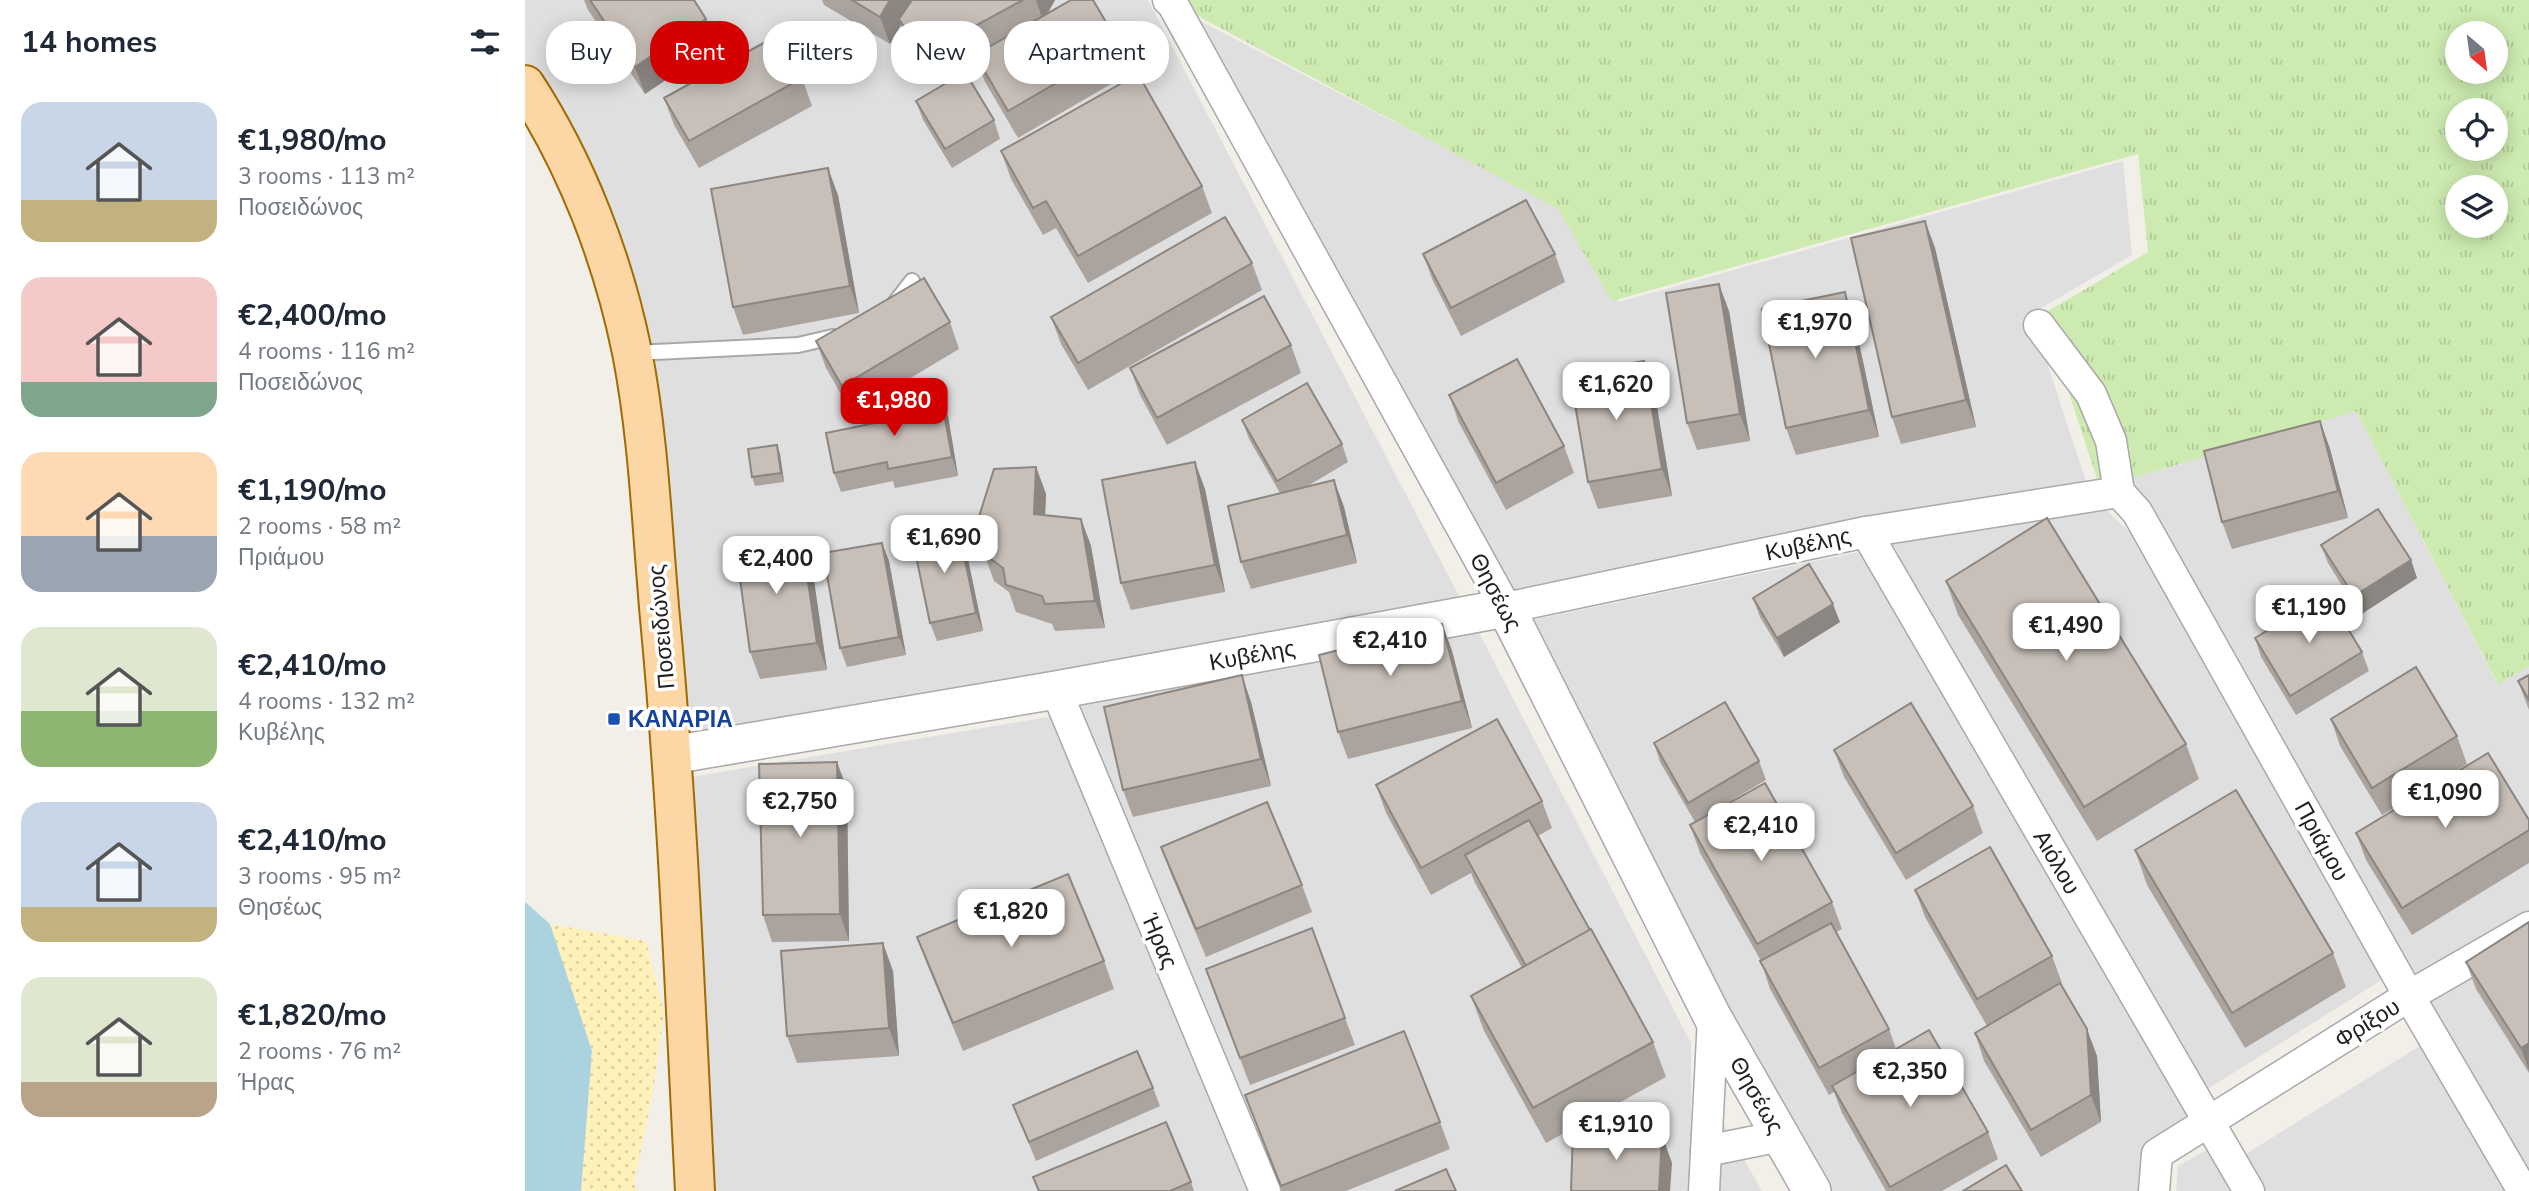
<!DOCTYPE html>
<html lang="en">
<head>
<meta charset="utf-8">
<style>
  body { margin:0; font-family:"Nunito Sans",sans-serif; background:#f6f6f7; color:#1f2937; height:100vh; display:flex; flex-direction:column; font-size:26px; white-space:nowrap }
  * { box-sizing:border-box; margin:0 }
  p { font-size:23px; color:#747a83 }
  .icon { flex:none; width:38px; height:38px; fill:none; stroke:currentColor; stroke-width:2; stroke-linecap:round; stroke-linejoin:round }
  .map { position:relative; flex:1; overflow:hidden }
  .details { display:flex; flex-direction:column; background:#fff; width:525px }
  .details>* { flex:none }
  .guide { position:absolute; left:21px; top:21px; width:665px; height:63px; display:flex; gap:14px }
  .needle { width:46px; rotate:151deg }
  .controls { position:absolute; left:1920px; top:21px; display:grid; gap:14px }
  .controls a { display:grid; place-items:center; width:63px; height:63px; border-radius:50%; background:#fff; box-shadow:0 4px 18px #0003; font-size:35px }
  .price { position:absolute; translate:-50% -60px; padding:0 16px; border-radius:14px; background:#fff; color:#222; font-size:23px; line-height:46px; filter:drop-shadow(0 2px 4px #0008) }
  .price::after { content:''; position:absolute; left:50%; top:42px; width:21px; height:16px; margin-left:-10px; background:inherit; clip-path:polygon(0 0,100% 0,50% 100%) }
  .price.selected { background:#d40000; color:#fff }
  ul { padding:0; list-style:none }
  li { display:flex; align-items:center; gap:21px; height:175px; padding:0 21px }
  li span { display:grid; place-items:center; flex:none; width:196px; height:140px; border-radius:21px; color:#555 }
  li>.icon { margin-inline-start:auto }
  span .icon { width:84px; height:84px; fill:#fffc; stroke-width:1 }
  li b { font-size:30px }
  h2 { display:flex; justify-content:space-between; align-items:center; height:84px; padding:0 21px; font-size:30px }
  .tag { padding:0 24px; border-radius:28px; background:#fff; box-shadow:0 4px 18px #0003; font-size:24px; line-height:63px }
  .tag.selected { background:#d40000; color:#fff }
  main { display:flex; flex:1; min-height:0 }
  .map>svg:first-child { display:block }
</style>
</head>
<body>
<main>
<section class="details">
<h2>14 homes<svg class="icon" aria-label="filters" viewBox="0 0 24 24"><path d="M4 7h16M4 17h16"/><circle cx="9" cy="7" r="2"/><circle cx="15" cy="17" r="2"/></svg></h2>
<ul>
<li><span style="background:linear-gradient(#c9d6e8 70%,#c2b280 0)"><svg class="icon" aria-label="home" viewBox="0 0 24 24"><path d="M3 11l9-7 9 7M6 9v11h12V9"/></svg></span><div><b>€1,980/mo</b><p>3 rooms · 113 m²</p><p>Ποσειδώνος</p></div></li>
<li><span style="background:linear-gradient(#f6c9c9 75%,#7fa58c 0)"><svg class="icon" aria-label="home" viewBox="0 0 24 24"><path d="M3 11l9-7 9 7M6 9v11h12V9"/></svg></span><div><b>€2,400/mo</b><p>4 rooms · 116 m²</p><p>Ποσειδώνος</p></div></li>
<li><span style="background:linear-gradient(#ffd9b3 60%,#9aa5b1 0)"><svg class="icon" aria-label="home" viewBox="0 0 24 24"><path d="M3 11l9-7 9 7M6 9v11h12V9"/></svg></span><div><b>€1,190/mo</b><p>2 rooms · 58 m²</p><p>Πριάμου</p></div></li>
<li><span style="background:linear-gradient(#dfe7d0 60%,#8fb573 0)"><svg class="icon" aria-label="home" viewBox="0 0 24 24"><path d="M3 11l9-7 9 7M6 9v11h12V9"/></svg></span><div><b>€2,410/mo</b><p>4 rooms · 132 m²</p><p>Κυβέλης</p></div></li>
<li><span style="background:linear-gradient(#c9d6e8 75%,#c2b280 0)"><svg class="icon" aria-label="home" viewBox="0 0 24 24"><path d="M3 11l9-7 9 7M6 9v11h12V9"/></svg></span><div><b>€2,410/mo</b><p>3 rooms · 95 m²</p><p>Θησέως</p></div></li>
<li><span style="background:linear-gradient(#dfe7d0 75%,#b9a48a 0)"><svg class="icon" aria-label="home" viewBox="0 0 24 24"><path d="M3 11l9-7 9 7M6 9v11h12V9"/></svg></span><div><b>€1,820/mo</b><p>2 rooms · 76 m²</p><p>Ήρας</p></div></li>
</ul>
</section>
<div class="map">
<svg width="2004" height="1191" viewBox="0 0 2004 1191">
  <defs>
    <pattern id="grass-tufts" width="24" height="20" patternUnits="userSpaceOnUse" patternTransform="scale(1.75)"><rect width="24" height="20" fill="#cdebb0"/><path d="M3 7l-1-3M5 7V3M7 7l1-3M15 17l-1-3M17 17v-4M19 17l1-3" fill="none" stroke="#b0c997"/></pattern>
    <pattern id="sand-dots" width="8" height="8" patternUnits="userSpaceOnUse" patternTransform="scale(1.75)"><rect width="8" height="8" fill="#fff1ba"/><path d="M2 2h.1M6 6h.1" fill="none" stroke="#dacea0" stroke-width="1.8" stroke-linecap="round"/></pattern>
  </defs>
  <rect width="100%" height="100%" fill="#f2efe9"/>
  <g fill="#e0dfdf">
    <polygon points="0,0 623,0 935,598 525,676 145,740 118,402 0,75"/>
    <polygon points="658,12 1044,213 1094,302 1598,161 1607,255 1506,314 1561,481 1333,520 963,597"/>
    <polygon points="1831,411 1972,683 2004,666 2004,1191 1603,515 1575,488"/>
    <polygon points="1578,507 1604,532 1863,976 1678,1092 1358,545"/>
    <polygon points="1339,551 1671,1119 1638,1141 1634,1191 1269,1191 1181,1040 968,628"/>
    <polygon points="950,625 1166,1043 1166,1191 748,1191 543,703"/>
    <polygon points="529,716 728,1191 178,1191 155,779"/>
    <polygon points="1901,1042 1984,1191 1736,1191 1716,1157"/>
    <polygon points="1184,1099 1237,1191 1184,1191"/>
    <polygon points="1689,1146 1716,1191 1651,1191 1653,1166"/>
  </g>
  <path fill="url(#grass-tufts)" fill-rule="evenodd" d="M643,0H2004V666L1973,684L1831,411L1575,488L1518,314L1623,252L1613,154L1087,301L1033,209ZM1932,33H1970V72H1932ZM1932,110H1970V149H1932ZM1932,187H1970V226H1932Z"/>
  <polygon fill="url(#sand-dots)" points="25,924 121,941 139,1013 128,1092 109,1184 113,1191 56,1191 67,1051"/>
  <polygon fill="#aad3df" points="0,902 25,924 67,1051 56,1191 0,1191"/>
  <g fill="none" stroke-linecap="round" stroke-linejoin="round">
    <defs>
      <g id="service">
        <polyline points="370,303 387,281"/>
        <polyline points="109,353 273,345 308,337"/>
      </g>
      <g id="minor">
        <polyline points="643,0 647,3 981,608 1341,532 1594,492"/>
        <polyline points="1514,325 1566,394 1586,441 1594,492"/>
        <polyline points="1594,492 1612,512 1884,996 1998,1191"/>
        <polyline points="1341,532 1724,1191"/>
        <polyline points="531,690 740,1191"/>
        <polyline points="1181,1151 1256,1136"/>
        <polyline points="1179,1191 1188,1018"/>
        <polyline points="1629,1191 1632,1154 1884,996 2004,927"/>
      </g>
      <polyline id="tertiary" points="147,755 531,690 981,608 1188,1018 1287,1191"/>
      <path id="primary" d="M0,85C52,165 88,259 107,352C124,439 127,530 135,618C153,809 160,1000 170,1191"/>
    </defs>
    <use href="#service" stroke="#a9a9a9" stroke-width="18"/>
    <use href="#minor" stroke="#a9a9a9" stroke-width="33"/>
    <use href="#tertiary" stroke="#a9a9a9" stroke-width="40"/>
    <use href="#primary" stroke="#a06b00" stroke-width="42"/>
    <use href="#service" stroke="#fff" stroke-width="14"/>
    <use href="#minor" stroke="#fff" stroke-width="30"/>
    <use href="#tertiary" stroke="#fff" stroke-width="37"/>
    <use href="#primary" stroke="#fcd6a4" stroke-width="38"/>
  </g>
  <g fill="#aba49e">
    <polygon points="59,0 169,0 191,46 120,94 63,10"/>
    <polygon points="297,0 530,0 523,13 595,46 605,73 493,138 460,82 451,58 407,82 384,46 376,25 365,44 299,5"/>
    <polygon points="277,78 287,106 174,168 149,125 139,98"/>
    <polygon points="391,101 469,120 475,139 427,168 398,120"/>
    <polygon points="476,151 677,186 687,213 563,283 531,228 518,235 486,179"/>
    <polygon points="313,195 334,313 218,335 208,307"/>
    <polygon points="1400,221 1410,248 1451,427 1376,444 1367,417"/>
    <polygon points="898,254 1030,254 1040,282 936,336 908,281"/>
    <polygon points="727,263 737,290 563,390 536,344 526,317"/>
    <polygon points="1204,311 1225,441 1172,450 1162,423"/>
    <polygon points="1329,319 1354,437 1271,455 1261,428"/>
    <polygon points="425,322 434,349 327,413 301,368 291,341"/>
    <polygon points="766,345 776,373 642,445 615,395 605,368"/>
    <polygon points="1119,361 1129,389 1147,496 1073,509 1063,482"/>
    <polygon points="924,395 1039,446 1049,473 981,510 934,423"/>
    <polygon points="423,416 433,476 370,488 368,481 316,492 309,473"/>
    <polygon points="717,420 817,444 823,462 781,487 809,480 819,507 832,563 726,589 716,562 755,493 724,439"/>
    <polygon points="1795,421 1805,449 1823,518 1707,549 1697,522"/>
    <polygon points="255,454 259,482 230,486 227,477"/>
    <polygon points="511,467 521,494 520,515 556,519 566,546 580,628 530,631 527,624 491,612 484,592 469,581 459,554"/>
    <polygon points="680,489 700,592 606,610 596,583"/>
    <polygon points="433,527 440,545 458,631 412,641 405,623"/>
    <polygon points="357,543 364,561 381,655 322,667 315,648"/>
    <polygon points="1796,545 1886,560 1892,578 1835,615 1803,563"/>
    <polygon points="287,567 302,670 235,679 225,652"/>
    <polygon points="1421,581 1661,744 1674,779 1572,841 1433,615"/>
    <polygon points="1228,598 1315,622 1259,657 1235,617"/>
    <polygon points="917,624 927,651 947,728 823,759 813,732"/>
    <polygon points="1730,638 1837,652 1844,671 1771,715 1736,657"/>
    <polygon points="2004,675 2004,710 1993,681"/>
    <polygon points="726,702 746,786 608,817 598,790"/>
    <polygon points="1806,719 1932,736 1942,764 1857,815 1815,746"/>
    <polygon points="1129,743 1234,761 1241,780 1170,822 1135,762"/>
    <polygon points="1309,750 1448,806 1458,833 1381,880 1319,777"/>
    <polygon points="851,785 1017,801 1027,828 1013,836 1128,1042 1141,1077 1021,1143 959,1031 946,996 997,968 950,883 946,873 906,895 861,813"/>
    <polygon points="322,789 324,941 247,942 238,915"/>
    <polygon points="2004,820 2004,863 1887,935 1841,860 1831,833"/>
    <polygon points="1165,825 1307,902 1317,929 1311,932 1364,1029 1371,1049 1463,1132 1473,1159 1417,1191 1361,1191 1317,1113 1309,1092 1304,1095 1245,989 1236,961 1175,853"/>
    <polygon points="636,847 777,885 787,912 681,957 646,874"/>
    <polygon points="1610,850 1808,953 1821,987 1720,1048 1622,885"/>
    <polygon points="1390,890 1527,956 1537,983 1536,984 1572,1056 1576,1122 1516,1157 1459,1061 1450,1033 1462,1026 1400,917"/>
    <polygon points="2004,922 2004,1073 1951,989 1941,962"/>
    <polygon points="787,928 830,1045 725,1085 691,996"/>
    <polygon points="392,937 579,961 589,989 438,1051 402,964"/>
    <polygon points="368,971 374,1056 272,1063 262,1036"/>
    <polygon points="628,1088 635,1106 511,1161 488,1105"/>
    <polygon points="720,1095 915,1122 925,1149 821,1191 757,1191"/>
    <polygon points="508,1177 666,1182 669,1191 513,1191"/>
  </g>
  <g fill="#8b8681">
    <polygon points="365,0 391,0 374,19 376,25 365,44 355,17"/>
    <polygon points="511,0 530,0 518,21"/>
    <polygon points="181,19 191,46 120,94 110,67"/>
    <polygon points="303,168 313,195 334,313 325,286"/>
    <polygon points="1400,221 1410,248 1451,427 1441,400"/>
    <polygon points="1194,284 1204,311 1225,441 1215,414"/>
    <polygon points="1320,292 1329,319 1354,437 1344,410"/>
    <polygon points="1119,361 1129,389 1147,496 1137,469"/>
    <polygon points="416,398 423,416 433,476 427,457"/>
    <polygon points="1795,421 1805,449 1823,518 1813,491"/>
    <polygon points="252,445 255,454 259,482 256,473"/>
    <polygon points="670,462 680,489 700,592 690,565"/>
    <polygon points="511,467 521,494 519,541 509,514"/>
    <polygon points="809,480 819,507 832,563 822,535"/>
    <polygon points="556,519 566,546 580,628 570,601"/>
    <polygon points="433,527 440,545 458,631 451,613"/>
    <polygon points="277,540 287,567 302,670 292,643"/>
    <polygon points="357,543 364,561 381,655 374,637"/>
    <polygon points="1886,560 1892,578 1835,615 1829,596"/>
    <polygon points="1308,604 1315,622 1259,657 1252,638"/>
    <polygon points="917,624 927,651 947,728 937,701"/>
    <polygon points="717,675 726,702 746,786 736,759"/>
    <polygon points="312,762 322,789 324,941 315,914"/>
    <polygon points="358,943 368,971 374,1056 364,1028"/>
    <polygon points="1562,1029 1572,1056 1576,1122 1566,1095"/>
    <polygon points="2004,1043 2004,1071 1996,1048"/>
    <polygon points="1137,1135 1147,1163 1145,1191 1134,1191"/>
  </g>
  <g fill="#c7bfb8" stroke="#8b8681" stroke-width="2">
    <polygon points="65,0 169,0 181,19 110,67"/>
    <polygon points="327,0 365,0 355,17"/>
    <polygon points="387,0 498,0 397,55 374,19"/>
    <polygon points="546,0 568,0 595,46 483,111 450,55"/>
    <polygon points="253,35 277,78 164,141 139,98"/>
    <polygon points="440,72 469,120 420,149 391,101"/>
    <polygon points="613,74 677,186 553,256 521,201 508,208 476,151"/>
    <polygon points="303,168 325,286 208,307 186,189"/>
    <polygon points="1001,200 1030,254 926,308 898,254"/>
    <polygon points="700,217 727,263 553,363 526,317"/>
    <polygon points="1400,221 1441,400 1367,417 1326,238"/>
    <polygon points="399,278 425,322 317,386 291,341"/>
    <polygon points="1194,284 1215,414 1162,423 1141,293"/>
    <polygon points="1320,292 1344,410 1261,428 1237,309"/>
    <polygon points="739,296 766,345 632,418 605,368"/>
    <polygon points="992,359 1039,446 971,483 924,395"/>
    <polygon points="1119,361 1137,469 1063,482 1045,374"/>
    <polygon points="782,383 817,444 752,481 717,420"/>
    <polygon points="416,398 427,457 363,469 362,462 309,473 301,433 355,422 352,409"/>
    <polygon points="1795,421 1813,491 1697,522 1679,451"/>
    <polygon points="252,445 256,473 227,477 223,449"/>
    <polygon points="670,462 690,565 596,583 577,480"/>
    <polygon points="511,467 509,514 556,519 570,601 520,604 517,596 481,585 478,568 459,554 452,523 469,469"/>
    <polygon points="809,480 822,535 716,562 703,506"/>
    <polygon points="1853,509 1886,560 1829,596 1796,545"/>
    <polygon points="1522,518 1661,744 1559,807 1421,581"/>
    <polygon points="433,527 451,613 405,623 387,537"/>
    <polygon points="277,540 292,643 225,652 211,550"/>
    <polygon points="357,543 374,637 315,648 298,553"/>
    <polygon points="1284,564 1308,604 1252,638 1228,598"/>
    <polygon points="1802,594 1837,652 1765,696 1730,638"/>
    <polygon points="917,624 937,701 813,732 794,655"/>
    <polygon points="1891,667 1932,736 1847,788 1806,719"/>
    <polygon points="717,675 736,759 598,790 579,707"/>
    <polygon points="2004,675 2004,700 1993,681"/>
    <polygon points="1200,702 1234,761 1163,803 1129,743"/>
    <polygon points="1386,703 1448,806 1371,853 1309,750"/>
    <polygon points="972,719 1017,801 896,868 851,785"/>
    <polygon points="1963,753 2004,820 2004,830 1877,908 1831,833"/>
    <polygon points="312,762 315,914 238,915 234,764"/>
    <polygon points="1240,783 1307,902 1232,944 1165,825"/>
    <polygon points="1711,790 1808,953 1707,1013 1610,850"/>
    <polygon points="742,802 777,885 671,929 636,847"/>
    <polygon points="1004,820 1065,930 1001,966 940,855"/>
    <polygon points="1465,847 1527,956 1452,999 1390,890"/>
    <polygon points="543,874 579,961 428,1023 392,937"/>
    <polygon points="2004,922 2004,1043 1996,1048 1941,962"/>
    <polygon points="1306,923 1364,1029 1294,1068 1235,961"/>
    <polygon points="787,928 820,1018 715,1058 681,969"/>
    <polygon points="1066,929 1128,1042 1008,1108 946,996"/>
    <polygon points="358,943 364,1028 262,1036 256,951"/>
    <polygon points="1535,983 1562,1029 1566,1095 1506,1130 1450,1033"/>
    <polygon points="1404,1030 1463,1132 1365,1187 1307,1086"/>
    <polygon points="879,1031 915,1122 756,1186 720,1095"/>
    <polygon points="612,1051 628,1088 504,1142 488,1105"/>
    <polygon points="641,1122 666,1182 645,1191 514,1191 508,1177"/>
    <polygon points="1048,1132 1137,1135 1134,1191 1046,1191"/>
    <polygon points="1481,1165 1497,1191 1438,1191"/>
    <polygon points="921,1169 931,1191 870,1191"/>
  </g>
  <rect fill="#1a4fb4" stroke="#fff" stroke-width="2.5" x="82" y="712" width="14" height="14" rx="3.5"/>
  <g text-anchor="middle" stroke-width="7" stroke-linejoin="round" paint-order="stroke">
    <g font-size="23" fill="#222" stroke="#fff">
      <text transform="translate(1283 544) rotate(-12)" y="8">Κυβέλης</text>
      <text transform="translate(971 592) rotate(62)" y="8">Θησέως</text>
      <text transform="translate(136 627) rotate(-95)" y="8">Ποσειδώνος</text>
      <text transform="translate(727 655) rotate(-10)" y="8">Κυβέλης</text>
      <text transform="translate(1797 841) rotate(61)" y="8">Πριάμου</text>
      <text transform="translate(1532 862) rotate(60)" y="8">Αιόλου</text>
      <text transform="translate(635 941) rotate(67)" y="8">Ήρας</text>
      <text transform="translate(1842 1023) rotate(-32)" y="8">Φρίξου</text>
      <text transform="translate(1232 1095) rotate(60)" y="8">Θησέως</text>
    </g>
    <g font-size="23" font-weight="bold" fill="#164399" stroke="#fff" text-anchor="start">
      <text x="103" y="727">ΚΑΝΑΡΙΑ</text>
    </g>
  </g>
</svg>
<div class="controls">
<a><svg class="needle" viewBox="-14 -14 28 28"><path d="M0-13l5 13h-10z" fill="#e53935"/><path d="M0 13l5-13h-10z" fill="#747a83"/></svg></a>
<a><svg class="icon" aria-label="locate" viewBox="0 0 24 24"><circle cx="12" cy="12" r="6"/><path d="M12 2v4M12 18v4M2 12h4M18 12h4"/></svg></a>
<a><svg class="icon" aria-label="layers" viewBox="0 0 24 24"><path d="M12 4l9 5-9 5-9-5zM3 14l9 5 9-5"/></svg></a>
</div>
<b class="price" style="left:1290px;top:360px">€1,970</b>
<b class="price" style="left:1091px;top:422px">€1,620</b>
<b class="price selected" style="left:369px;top:438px">€1,980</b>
<b class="price" style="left:419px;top:575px">€1,690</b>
<b class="price" style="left:251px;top:596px">€2,400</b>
<b class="price" style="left:1784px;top:645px">€1,190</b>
<b class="price" style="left:1541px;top:663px">€1,490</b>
<b class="price" style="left:865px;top:678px">€2,410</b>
<b class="price" style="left:1920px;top:830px">€1,090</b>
<b class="price" style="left:275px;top:839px">€2,750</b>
<b class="price" style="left:1236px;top:863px">€2,410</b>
<b class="price" style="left:486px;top:949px">€1,820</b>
<b class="price" style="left:1385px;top:1109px">€2,350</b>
<b class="price" style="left:1091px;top:1162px">€1,910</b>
<div class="guide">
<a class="tag">Buy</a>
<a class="tag selected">Rent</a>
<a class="tag">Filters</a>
<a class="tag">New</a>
<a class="tag">Apartment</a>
</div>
</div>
</main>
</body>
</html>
